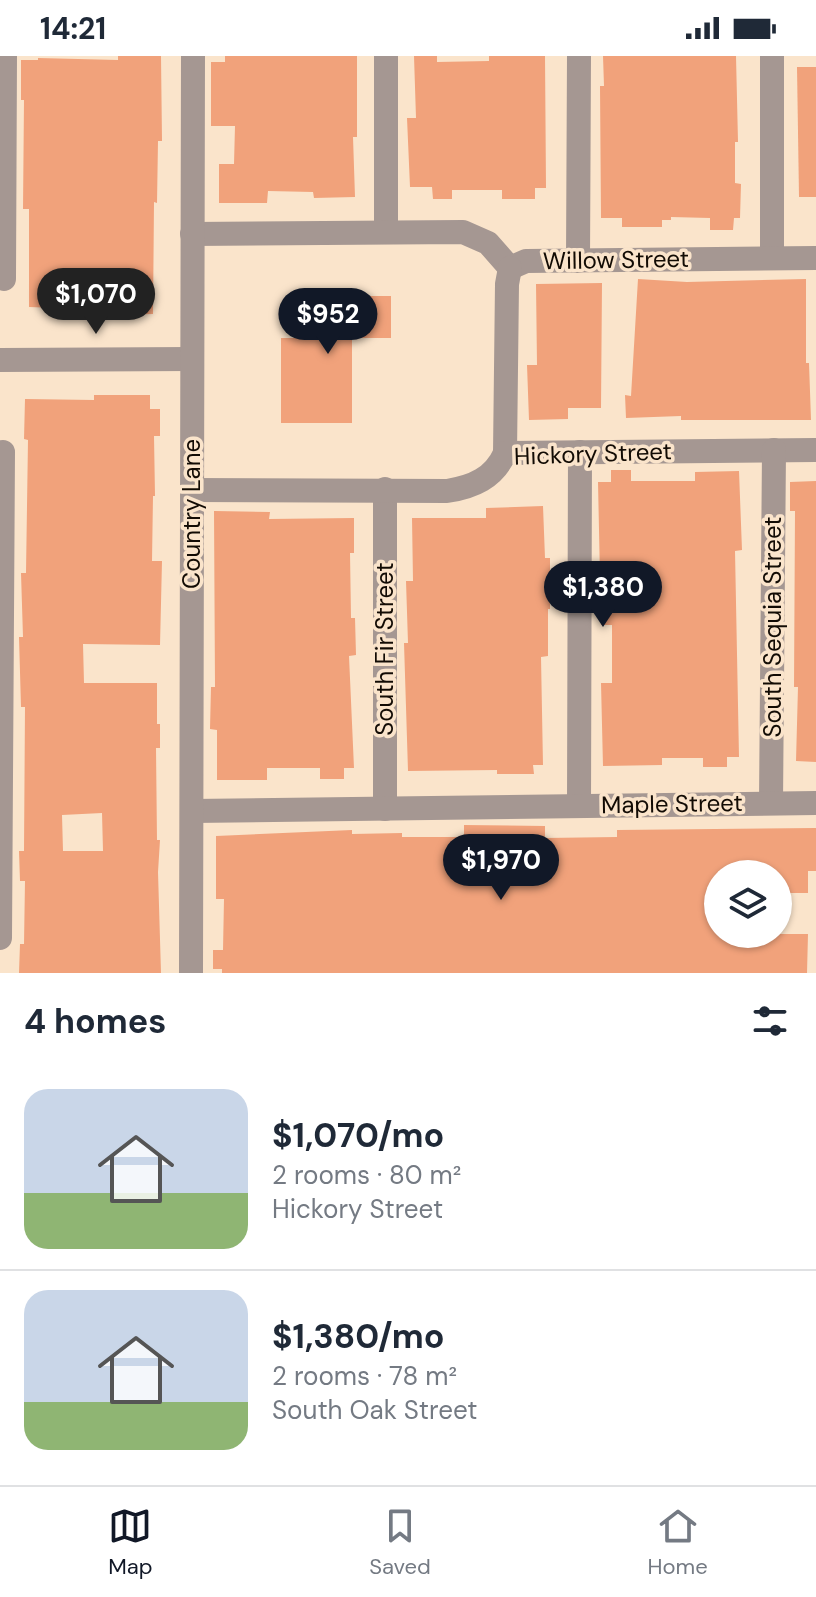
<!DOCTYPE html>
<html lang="en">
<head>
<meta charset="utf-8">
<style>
  body { margin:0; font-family:"DM Sans",sans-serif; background:#f2f2f3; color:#1f2937; height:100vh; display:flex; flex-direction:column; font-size:30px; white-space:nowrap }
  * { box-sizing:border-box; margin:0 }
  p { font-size:26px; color:#747a83 }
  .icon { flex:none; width:44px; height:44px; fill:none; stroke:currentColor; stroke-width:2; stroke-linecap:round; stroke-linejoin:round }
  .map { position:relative; height:917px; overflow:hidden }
  .side { display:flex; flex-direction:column; background:#fff; flex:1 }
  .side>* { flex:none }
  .controls { position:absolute; left:704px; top:804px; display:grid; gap:16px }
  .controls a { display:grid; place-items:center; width:88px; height:88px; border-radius:50%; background:#fff; box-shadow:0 2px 6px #0004; font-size:40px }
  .price { position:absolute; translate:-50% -68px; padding:0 18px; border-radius:28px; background:#111827; color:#fff; font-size:26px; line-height:52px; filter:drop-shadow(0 2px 4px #0008) }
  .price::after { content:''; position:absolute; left:50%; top:48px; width:24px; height:18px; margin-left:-12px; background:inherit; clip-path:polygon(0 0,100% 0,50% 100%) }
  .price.selected { background:#222; color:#fff }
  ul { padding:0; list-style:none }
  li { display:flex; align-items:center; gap:24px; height:200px; padding:0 24px }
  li+li { border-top:2px solid #e0e1e3 }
  li span { display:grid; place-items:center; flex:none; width:224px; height:160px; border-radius:24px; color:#555 }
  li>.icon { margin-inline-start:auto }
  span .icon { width:96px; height:96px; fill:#fffc; stroke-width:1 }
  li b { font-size:34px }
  h2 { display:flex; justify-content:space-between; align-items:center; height:96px; padding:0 24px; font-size:34px }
  .status { display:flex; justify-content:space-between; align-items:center; height:56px; padding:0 40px; background:#fff; direction:ltr }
  .status svg { height:22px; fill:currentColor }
  .dock { display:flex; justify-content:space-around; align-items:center; height:112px; border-top:2px solid #e0e1e3; background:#fff; font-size:22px; color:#747a83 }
  .dock a { display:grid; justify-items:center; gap:4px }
  .dock .selected { color:#111827 }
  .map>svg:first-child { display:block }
</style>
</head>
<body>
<div class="status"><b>14:21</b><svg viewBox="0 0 49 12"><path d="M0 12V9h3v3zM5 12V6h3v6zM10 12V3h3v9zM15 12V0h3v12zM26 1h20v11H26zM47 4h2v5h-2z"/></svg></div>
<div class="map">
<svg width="816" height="917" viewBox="0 0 816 917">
  <rect width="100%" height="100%" fill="#fae4cb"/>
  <g fill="#f1a27b" fill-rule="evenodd">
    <polygon points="118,0 161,0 162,85 158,85 157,147 154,146 153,258 115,259 115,253 76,252 76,261 56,261 56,252 29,251 29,153 23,153 24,44 21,44 21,4 38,4 38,2 118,4"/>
    <polygon points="225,0 357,0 357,81 353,81 355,141 314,142 313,136 268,135 267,147 219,147 219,108 234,108 235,70 211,70 211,6 225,6"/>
    <polygon points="414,0 437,0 437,6 489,5 489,0 545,0 546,132 535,132 535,143 502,143 502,134 452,134 452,143 433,143 432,131 410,131 407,62 416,62"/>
    <polygon points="603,0 736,0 738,86 735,86 735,127 741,128 740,162 734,162 733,174 710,174 710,162 671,161 671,164 662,164 662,171 622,171 622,162 601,162 600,30 604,30"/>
    <polygon points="797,11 816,11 816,141 799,141"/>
    <polygon points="638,223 687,226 806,223 806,307 809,307 811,364 681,364 681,360 626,362 625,339 631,340"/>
    <polygon points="602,227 601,352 568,352 568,363 529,364 527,309 537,309 536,228"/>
    <polygon points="302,240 391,240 391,282 352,282 352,367 281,367 281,282 302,282"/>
    <path d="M94,339H150V353H160V380H154L155,440H153L152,505H162L160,589L83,588L84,627H157V668H160V692H156L157,784H160L158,816L161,917H19L20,888H24L25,825H20L19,795H24L25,651H21L19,581H23L21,517H26L28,384L24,383L25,343L94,344ZM102,757L103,795H63L62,759Z"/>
    <polygon points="611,414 631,414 631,425 695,425 695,416 739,415 742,494 735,495 739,701 727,701 727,711 703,711 703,702 662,702 662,709 603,710 601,627 612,627 612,569 601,569 598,426 611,426"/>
    <polygon points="816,425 816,706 796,705 798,631 794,631 795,455 790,455 790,426"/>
    <polygon points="543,450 545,502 550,502 550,553 548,553 548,600 541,601 543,709 533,709 534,718 497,718 497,714 408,715 404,587 408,587 406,525 413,525 412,462 486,462 486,452"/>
    <polygon points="214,455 270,456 269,463 354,462 354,497 350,497 351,562 355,562 356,599 349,600 354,712 344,712 344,723 320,723 320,712 267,712 267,724 217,724 217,674 210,673 211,631 215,631"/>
    <polygon points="464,769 545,770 545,782 617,781 617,774 816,772 816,815 808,815 808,837 778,837 778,818 718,815 718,878 808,878 807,917 222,917 222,913 213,913 213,894 223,894 224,843 216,843 216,780 352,774 352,778 402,777 402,781 464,781"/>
  </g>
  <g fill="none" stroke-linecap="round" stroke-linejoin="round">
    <g stroke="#a59792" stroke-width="24">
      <polyline points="386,0 386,176"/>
      <polyline points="772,0 772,202"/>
      <polyline points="192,178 463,176 488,187 510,212"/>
      <polyline points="578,205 579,0"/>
      <polyline points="510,212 526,205 816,202"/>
      <polyline points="4,223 5,0"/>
      <polyline points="0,304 191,303"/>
      <polyline points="505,397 507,228 510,212"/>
      <polyline points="385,433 385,753"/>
      <path d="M192,434L447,435C473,431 494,422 505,397L816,394"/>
      <polyline points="771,747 774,394"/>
      <polyline points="579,749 580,396"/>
      <polyline points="192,755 816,747"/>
      <polyline points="0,882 3,396"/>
      <polyline points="191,917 193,0"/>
    </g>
  </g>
  <g text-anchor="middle" stroke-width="7" stroke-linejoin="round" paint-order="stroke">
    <g font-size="24" fill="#120b04" stroke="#fae4cb">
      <text transform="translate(616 204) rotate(-1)" y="8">Willow Street</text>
      <text transform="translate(593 398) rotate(-2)" y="8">Hickory Street</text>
      <text transform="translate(192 458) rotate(-90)" y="8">Country Lane</text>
      <text transform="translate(773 571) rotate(-90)" y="8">South Sequia Street</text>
      <text transform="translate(385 593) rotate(-90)" y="8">South Fir Street</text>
      <text transform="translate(672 748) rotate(-1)" y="8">Maple Street</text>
    </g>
  </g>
</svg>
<div class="controls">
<a><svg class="icon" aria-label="layers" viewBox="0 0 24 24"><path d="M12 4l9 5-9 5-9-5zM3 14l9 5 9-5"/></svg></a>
</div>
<b class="price selected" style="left:96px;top:280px">$1,070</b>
<b class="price" style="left:328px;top:300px">$952</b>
<b class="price" style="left:603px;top:573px">$1,380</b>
<b class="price" style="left:501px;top:846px">$1,970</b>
</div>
<section class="side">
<h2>4 homes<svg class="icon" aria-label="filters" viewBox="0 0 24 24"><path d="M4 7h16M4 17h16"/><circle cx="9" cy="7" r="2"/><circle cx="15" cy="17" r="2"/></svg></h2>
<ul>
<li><span style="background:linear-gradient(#c9d6e8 65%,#8fb573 0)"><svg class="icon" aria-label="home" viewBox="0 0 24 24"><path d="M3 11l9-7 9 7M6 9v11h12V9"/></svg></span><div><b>$1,070/mo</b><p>2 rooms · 80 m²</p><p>Hickory Street</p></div></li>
<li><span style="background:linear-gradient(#c9d6e8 70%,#8fb573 0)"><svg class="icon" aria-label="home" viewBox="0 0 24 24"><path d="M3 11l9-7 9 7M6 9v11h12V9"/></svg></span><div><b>$1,380/mo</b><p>2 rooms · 78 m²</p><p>South Oak Street</p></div></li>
</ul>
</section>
<nav class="dock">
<a class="selected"><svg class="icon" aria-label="map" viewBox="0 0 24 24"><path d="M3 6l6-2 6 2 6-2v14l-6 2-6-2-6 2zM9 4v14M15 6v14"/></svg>Map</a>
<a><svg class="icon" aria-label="saved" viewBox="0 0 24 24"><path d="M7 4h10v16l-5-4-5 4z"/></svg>Saved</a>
<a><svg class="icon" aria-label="home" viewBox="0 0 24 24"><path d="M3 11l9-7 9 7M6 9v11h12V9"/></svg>Home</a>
</nav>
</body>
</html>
